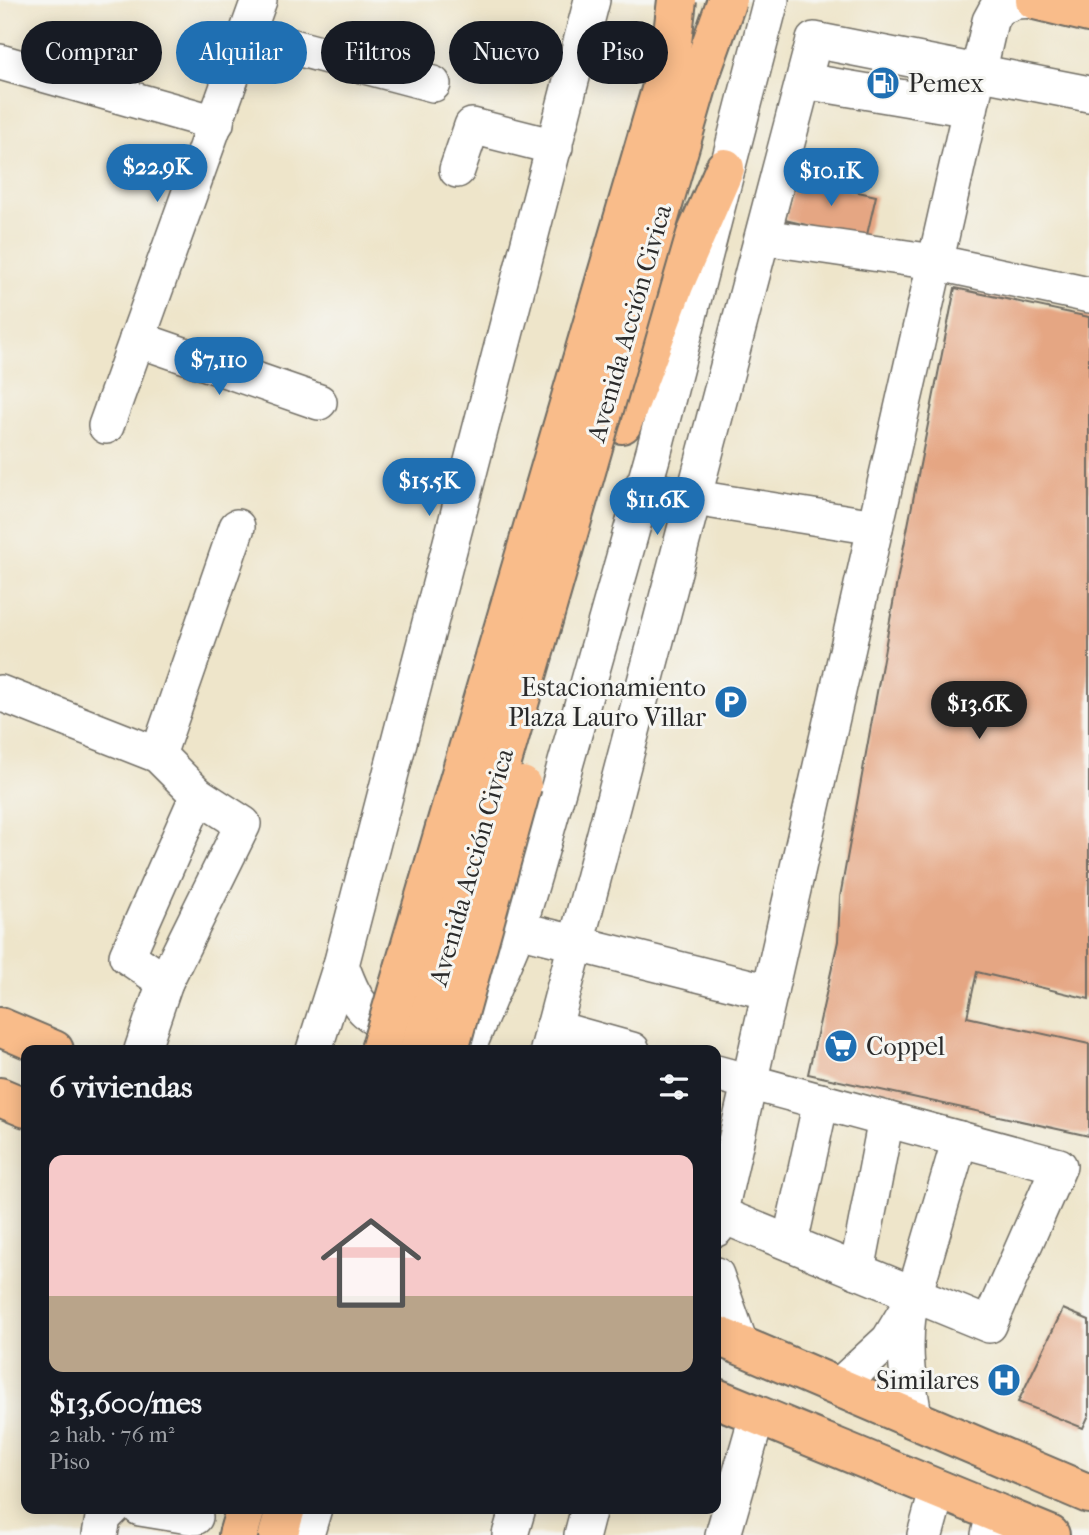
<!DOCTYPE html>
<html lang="es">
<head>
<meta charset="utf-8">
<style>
  body { margin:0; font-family:"IM FELL French Canon",serif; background:#242831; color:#f1f3f6; height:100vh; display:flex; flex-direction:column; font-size:26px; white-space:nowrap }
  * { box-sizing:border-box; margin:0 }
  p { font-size:23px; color:#9ea1a6 }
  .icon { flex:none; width:38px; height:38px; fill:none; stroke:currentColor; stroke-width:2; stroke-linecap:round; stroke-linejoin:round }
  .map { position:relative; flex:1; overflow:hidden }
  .drawer { position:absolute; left:21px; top:1045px; width:700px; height:469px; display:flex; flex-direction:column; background:#171b24; border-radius:14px; box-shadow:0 4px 18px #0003 }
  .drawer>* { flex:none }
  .guide { position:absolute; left:21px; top:21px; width:700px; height:63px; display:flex; gap:14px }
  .price { position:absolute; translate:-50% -60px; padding:0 16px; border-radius:24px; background:#1f6fb2; color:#fff; font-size:23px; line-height:46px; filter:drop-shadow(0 2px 4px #0008) }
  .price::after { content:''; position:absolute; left:50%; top:42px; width:21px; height:16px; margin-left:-10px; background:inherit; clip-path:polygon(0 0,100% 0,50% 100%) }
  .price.current { background:#222; color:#fff }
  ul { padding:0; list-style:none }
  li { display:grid; align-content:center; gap:14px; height:371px; padding:0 28px }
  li+li { border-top:2px solid #363941 }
  li span { display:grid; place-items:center; height:217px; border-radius:14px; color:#555 }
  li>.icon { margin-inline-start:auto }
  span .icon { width:126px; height:126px; fill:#fffc; stroke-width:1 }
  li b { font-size:30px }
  h2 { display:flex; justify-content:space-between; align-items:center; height:84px; padding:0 28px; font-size:30px }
  .chip { padding:0 24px; border-radius:32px; background:#171b24; box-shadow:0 4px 18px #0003; font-size:24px; line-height:63px }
  .chip.current { background:#1f6fb2; color:#fff }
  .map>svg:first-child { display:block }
</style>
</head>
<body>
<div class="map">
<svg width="1089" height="1535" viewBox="0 0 1089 1535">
  <rect width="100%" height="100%" fill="#f6f6f2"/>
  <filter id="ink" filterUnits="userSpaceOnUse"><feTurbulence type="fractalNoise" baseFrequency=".0143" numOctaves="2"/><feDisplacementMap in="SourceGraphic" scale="14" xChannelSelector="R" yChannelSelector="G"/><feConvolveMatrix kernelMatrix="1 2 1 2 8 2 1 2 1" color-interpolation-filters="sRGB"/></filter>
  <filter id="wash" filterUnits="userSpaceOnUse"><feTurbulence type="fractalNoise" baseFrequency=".00686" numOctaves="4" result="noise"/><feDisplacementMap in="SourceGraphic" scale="28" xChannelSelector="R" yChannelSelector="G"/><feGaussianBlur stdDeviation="1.57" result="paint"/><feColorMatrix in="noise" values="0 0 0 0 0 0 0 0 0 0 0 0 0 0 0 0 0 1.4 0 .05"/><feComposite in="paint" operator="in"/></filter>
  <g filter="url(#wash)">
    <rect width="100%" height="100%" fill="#eee5ca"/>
    <g id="blocks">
      <g fill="#e5a683">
        <polygon points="796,178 876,196 866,239 785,220"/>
        <polygon points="955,288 1089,317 1089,999 977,972 967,1017 1089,1044 1089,1136 808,1074 838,941 840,897 898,576"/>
        <polygon points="1063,1309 1089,1320 1089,1415 1083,1428 1018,1402"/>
      </g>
    </g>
  </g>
  <g filter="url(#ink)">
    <use href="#blocks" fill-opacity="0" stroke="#6f6c63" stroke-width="2"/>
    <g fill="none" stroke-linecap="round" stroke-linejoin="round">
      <defs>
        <g id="minor">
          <polyline points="248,35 433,84"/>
          <polyline points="0,62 216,123"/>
          <polyline points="804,81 970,109"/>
          <polyline points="457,170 472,126 555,147"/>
          <polyline points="763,237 934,262 1089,295"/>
          <polyline points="137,339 319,402"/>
          <polyline points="106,426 259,0"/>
          <polyline points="642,486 670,494 875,527"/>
          <polyline points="0,693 158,755 198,795 127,956 165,982"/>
          <polyline points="158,755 237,527"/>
          <polyline points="518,929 770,992"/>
          <path d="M341,965C357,1008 367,1025 417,1025"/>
          <polyline points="553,1028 632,1050"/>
          <polyline points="142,1050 165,982 243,824 198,795"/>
          <polyline points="314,1050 341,965 592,0"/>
          <polyline points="467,1050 518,929 536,868 654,451 771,0"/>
          <polyline points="548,1050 814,40 1089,94"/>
          <polyline points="716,1073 1059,1166 989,1325 716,1213"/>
          <polyline points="716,1229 990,21 997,8 1016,1 1035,0"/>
          <polyline points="790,1243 821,1101"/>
          <polyline points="857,1271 886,1119"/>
          <polyline points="716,1275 741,1346"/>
          <polyline points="838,1387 889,1340 907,1310"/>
          <path d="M915,1420C908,1384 903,1353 908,1316L960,1139"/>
          <polyline points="140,1508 195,1517"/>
          <polyline points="100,1535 103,1518 113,1508"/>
          <polyline points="306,1535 314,1508"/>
          <polyline points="510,1535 518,1508"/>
          <polyline points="582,1535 589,1508"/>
          <polyline points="723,1535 757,1416"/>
          <polyline points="925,1535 938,1488"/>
          <polyline points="989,1535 995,1511"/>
        </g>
        <g id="major">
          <polyline points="1035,0 1089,13"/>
          <polyline points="0,1027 54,1050"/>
          <polyline points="0,1097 26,1108"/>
          <polyline points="716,1335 1089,1494"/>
          <polyline points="716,1398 1050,1535"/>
        </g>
        <g id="highway">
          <polyline points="622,424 674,285 725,168"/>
          <polyline points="238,1535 246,1508"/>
          <polyline points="278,1535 286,1508"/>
        </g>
      </defs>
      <use href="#minor" stroke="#6f6c63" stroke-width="38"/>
      <use href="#major" stroke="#6f6c63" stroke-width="42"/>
      <use href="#highway" stroke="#6f6c63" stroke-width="42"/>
      <use href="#minor" stroke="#fff" stroke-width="35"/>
      <use href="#major" stroke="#f9bc8a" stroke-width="38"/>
      <use href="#highway" stroke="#f9bc8a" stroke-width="38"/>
      <defs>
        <g id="highway-bridge">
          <polyline points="380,1050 670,59 677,0"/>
          <polyline points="419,1050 701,73 727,0"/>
          <polyline points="449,1050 522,786"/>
        </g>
      </defs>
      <use href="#highway-bridge" stroke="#6f6c63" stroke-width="42" stroke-linecap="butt"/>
      <use href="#highway-bridge" stroke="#f9bc8a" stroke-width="38"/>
    </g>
  </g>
  <defs>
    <symbol id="fuel-disc" viewBox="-11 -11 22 22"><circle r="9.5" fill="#1f6fb2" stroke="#f6f6f2"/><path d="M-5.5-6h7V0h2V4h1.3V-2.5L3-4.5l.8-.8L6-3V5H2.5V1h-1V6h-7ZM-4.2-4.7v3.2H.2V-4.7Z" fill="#fff"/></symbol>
    <symbol id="parking-disc" viewBox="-11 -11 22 22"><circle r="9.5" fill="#1f6fb2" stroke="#f6f6f2"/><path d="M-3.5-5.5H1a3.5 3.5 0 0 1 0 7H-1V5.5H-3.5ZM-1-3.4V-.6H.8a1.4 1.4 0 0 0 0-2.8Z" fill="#fff"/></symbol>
    <symbol id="supermarket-disc" viewBox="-11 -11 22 22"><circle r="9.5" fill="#1f6fb2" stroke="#f6f6f2"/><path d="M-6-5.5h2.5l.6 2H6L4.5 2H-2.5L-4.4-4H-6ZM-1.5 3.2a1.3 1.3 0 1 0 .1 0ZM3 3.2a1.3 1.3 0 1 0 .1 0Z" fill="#fff"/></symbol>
    <symbol id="hospital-disc" viewBox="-11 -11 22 22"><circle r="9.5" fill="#1f6fb2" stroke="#f6f6f2"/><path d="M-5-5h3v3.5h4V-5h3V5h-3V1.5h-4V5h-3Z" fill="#fff"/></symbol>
  </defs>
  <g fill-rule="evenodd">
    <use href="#fuel-disc" x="864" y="64" width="38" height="38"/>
    <use href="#parking-disc" x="712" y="683" width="38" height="38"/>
    <use href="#supermarket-disc" x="822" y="1027" width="38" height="38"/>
    <use href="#hospital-disc" x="985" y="1361" width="38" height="38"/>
  </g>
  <g text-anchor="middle" stroke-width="6" stroke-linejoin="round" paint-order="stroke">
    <g font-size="26" fill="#2b2b2b" stroke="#f6f6f2" text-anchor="start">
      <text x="908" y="92">Pemex</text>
      <text x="706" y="696" text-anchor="end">Estacionamiento<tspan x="706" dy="30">Plaza Lauro Villar</tspan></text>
      <text x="866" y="1055">Coppel</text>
      <text x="979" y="1389" text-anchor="end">Similares</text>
    </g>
    <g font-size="26" fill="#2b2b2b" stroke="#f6f6f2">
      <text transform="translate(629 323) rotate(-74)" y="9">Avenida Acción Civica</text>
      <text transform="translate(471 867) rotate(-74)" y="9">Avenida Acción Civica</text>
    </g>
  </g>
</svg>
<b class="price" style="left:157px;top:204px">$22.9K</b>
<b class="price" style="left:831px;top:208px">$10.1K</b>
<b class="price" style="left:219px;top:397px">$7,110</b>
<b class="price" style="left:429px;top:518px">$15.5K</b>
<b class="price" style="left:657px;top:537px">$11.6K</b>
<b class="price current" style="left:979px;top:741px">$13.6K</b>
<div class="guide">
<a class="chip">Comprar</a>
<a class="chip current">Alquilar</a>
<a class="chip">Filtros</a>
<a class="chip">Nuevo</a>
<a class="chip">Piso</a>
</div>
<section class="drawer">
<h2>6 viviendas<svg class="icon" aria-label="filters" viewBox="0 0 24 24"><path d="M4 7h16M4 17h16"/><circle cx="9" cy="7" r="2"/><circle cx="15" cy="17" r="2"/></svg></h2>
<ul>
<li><span style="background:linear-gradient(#f6c9c9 65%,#b9a48a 0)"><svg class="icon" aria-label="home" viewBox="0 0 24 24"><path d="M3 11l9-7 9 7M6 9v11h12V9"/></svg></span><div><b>$13,600/mes</b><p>2 hab. · 76 m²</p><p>Piso</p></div></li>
</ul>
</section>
</div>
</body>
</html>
